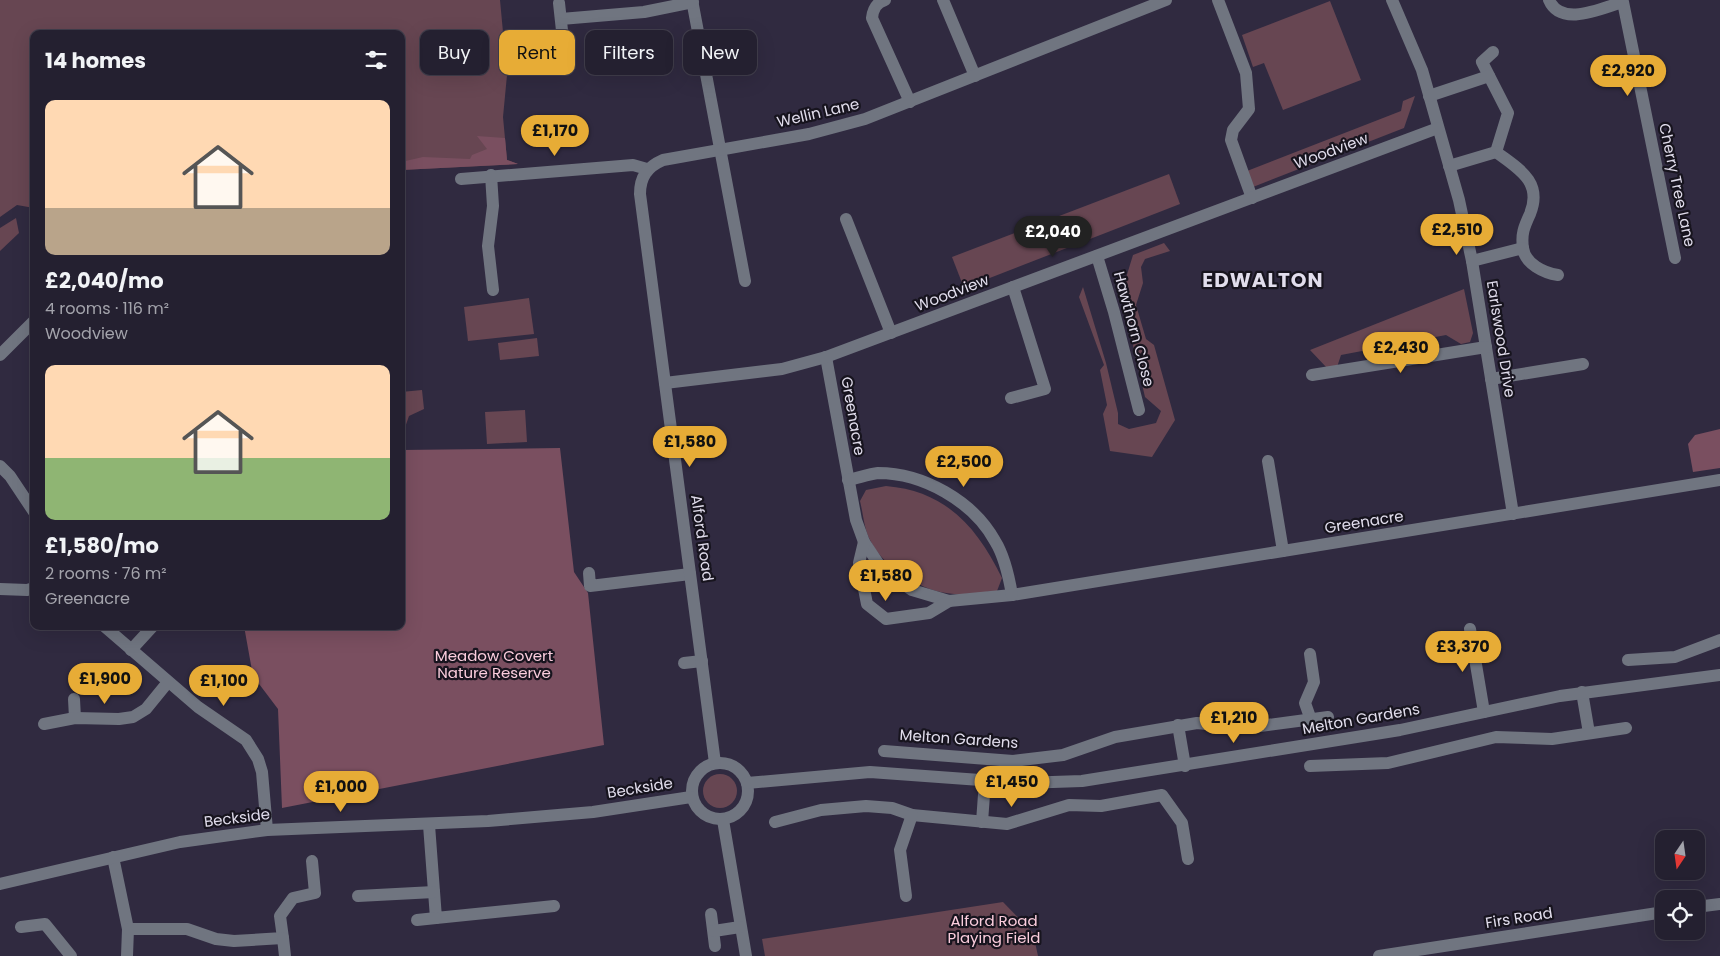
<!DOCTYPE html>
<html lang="en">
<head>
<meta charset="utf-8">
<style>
  body { margin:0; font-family:Poppins,sans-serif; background:#2c2838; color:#f1f3f6; height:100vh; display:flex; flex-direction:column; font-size:19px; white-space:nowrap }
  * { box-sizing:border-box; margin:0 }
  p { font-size:16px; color:#a3a3ab }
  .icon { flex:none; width:28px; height:28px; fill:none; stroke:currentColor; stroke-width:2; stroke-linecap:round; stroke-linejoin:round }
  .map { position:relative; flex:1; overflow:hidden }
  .sheet { position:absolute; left:30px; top:30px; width:375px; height:600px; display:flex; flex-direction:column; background:#242030; border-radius:10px; box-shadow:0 5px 20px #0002,0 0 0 1px #413e4c }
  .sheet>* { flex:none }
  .top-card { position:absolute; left:420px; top:30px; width:475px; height:45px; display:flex; gap:10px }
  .needle { width:32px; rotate:193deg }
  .buttons { position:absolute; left:1655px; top:830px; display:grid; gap:10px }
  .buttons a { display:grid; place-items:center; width:50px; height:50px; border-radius:10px; background:#242030; box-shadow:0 5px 20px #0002,0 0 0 1px #413e4c; font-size:25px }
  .price { position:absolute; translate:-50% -42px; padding:0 11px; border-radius:18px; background:#e7ac36; color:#111; font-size:16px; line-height:32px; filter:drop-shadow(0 1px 2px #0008) }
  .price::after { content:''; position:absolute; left:50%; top:30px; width:15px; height:11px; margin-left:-8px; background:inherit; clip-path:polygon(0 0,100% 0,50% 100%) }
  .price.on { background:#222; color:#fff }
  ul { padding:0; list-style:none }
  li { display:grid; align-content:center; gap:10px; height:265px; padding:0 15px }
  li span { display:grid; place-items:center; height:155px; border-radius:10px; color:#555 }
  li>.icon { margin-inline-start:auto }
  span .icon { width:90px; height:90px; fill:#fffc; stroke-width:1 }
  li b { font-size:21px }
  h2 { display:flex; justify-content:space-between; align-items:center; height:60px; padding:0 15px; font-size:21px }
  .pill { padding:0 18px; border-radius:10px; background:#242030; box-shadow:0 5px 20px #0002,0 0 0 1px #413e4c; font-size:18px; line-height:45px }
  .pill.on { background:#e7ac36; color:#111 }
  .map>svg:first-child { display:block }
</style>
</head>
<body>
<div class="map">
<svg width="1720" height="956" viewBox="0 0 1720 956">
  <rect width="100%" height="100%" fill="#302a40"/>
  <g fill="#674652">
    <polygon points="0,0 500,0 507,75 503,117 507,160 518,164 401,170 401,34 34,34 34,208 17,205 0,217"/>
    <polygon points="1330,1 1361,80 1283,110 1264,63 1253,67 1242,35"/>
    <polygon points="1415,96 1404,128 1253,187 1247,171 1401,111 1403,101"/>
    <polygon points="1169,174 1180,204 964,288 952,257"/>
    <polygon points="16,218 19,233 0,251 0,228"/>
    <polygon points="1164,243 1170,251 1145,259 1141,267 1143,283 1136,305 1146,339 1154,345 1175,420 1152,457 1110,451 1103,414 1107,405 1100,370 1104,365 1079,297 1083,287 1106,363 1118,413 1118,424 1129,429 1156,423 1161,411 1145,397 1121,294 1133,255"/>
    <polygon points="1464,289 1473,333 1470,342 1461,344 1446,335 1341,355 1337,367 1327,368 1310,350"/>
    <polygon points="529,298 534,334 468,341 464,307"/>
    <polygon points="537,338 539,356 500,360 498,343"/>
    <polygon points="422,390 424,409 409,416 401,439 401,392"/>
    <polygon points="525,410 527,442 487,444 485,412"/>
    <path d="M886,486C946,491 977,527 1002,578L997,591C983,592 968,595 954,594C922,592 883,568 869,538C864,527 863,513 860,501L866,490Z"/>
    <circle cx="720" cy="791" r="17"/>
    <polygon points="1003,902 1033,933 1038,956 765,956 762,939"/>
  </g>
  <g fill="#7a4f60">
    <polygon points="477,136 505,138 507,160 518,164 401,170 401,162 423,157 470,159 472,155 487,149"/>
    <polygon points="1720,429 1720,468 1693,472 1688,444 1695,435"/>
    <polygon points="560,448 574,572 588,593 604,745 282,808 278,709 253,676 244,626 401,626 401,450"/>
  </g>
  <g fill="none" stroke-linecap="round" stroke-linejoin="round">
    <g stroke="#707580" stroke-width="12">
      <polyline points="692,0 745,281"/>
      <path d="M885,0C876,3 873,9 872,18L910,102"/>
      <polyline points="943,0 975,76"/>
      <polyline points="1218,0 1246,73 1249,109 1233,130 1231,140 1252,198"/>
      <polyline points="1392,0 1422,70 1459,200 1472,261 1513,514"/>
      <path d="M1549,0C1561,28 1602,8 1623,2L1675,258"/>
      <polyline points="559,3 565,58"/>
      <polyline points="561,19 644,12 693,2"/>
      <path d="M1493,52L1482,62L1508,113L1496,152C1519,169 1543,182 1530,214C1524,227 1521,234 1523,248"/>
      <polyline points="1429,96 1489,76"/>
      <polyline points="1449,166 1496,152"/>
      <polyline points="491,175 493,206 488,246 493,290"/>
      <polyline points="461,179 633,165 647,169"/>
      <polyline points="846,219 891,333"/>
      <polyline points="1097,256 1114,312 1139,410"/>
      <path d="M1472,261L1523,248C1525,264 1544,273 1558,275"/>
      <polyline points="0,355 34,321"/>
      <polyline points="826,357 856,520 864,542 882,569 912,590 949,601 1012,595 1720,480"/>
      <polyline points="1312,375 1486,347"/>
      <polyline points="1491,379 1583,364"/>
      <polyline points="665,383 782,369 826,357 1438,128"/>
      <polyline points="1011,398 1045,389 1013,287"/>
      <polyline points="1268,461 1283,551"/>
      <polyline points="0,466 10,476 34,512"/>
      <path d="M848,480C858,478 869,474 878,473C923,473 973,501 995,541C1005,557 1009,577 1012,595"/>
      <polyline points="864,542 859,563 867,604 886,619 929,613 949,601"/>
      <polyline points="589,573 590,586 690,574"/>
      <polyline points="0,589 27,590 34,588"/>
      <polyline points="104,626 198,707 246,740 258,759 262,772 267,830"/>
      <polyline points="1470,629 1484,712"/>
      <polyline points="131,650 153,626"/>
      <polyline points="1310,654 1314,682 1305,703 1311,720"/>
      <polyline points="1628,660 1675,657 1720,640"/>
      <polyline points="684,663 702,661"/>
      <polyline points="1582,692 1589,733"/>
      <polyline points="74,699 75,718"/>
      <polyline points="44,724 75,718 119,719 133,717 146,709 168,682"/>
      <polyline points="1178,725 1185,766"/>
      <polyline points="884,751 1013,761 1063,755 1115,737 1197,723 1245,728 1328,717"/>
      <circle cx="720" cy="791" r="28"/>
      <path d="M715,763L640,194C640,177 647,167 663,160L809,134L865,119L1166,0"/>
      <polyline points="1310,766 1388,763 1496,737 1552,739 1626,728"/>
      <polyline points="747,783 870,772 1023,783 1082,781 1400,730 1560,696 1720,675"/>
      <polyline points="723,820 746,956"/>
      <polyline points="775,822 821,810 866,806 892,808 912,815 1007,824 1069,805 1101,806 1162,795 1182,823 1188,859"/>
      <polyline points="982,822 985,781"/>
      <polyline points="429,825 436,918 554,906"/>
      <polyline points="113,857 128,929 127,956"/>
      <polyline points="0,884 180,842 267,830 488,821 593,812 691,797"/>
      <polyline points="358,896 434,892"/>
      <polyline points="906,896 900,850 912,815"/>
      <polyline points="1696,907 1720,904"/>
      <polyline points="711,914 715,946"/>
      <polyline points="417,920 436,918"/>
      <polyline points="21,927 45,924 71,956"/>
      <polyline points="128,929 187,929 216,939 234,941 283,938 280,916 293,898 315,893 312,861"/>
      <polyline points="714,931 740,927"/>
      <polyline points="283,938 285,956"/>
      <polyline points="1379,956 1664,912"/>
    </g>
  </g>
  <g text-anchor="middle" stroke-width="4.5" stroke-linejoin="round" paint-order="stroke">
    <g font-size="15" fill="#e1ddec" stroke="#17141e">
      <text transform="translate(818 113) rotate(-13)" y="5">Wellin Lane</text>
      <text transform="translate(1331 151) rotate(-20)" y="5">Woodview</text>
      <text transform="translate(1677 185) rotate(78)" y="5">Cherry Tree Lane</text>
      <text transform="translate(952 293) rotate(-21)" y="5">Woodview</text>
      <text transform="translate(1134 329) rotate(75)" y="5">Hawthorn Close</text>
      <text transform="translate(1501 339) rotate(81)" y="5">Earlswood Drive</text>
      <text transform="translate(853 416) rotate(80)" y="5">Greenacre</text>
      <text transform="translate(1364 522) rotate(-9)" y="5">Greenacre</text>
      <text transform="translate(702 538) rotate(82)" y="5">Alford Road</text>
      <text transform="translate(1361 719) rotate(-10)" y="5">Melton Gardens</text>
      <text transform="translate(959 739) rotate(4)" y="5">Melton Gardens</text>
      <text transform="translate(640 788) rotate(-9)" y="5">Beckside</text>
      <text transform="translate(237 818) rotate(-7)" y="5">Beckside</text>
      <text transform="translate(1519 918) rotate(-9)" y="5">Firs Road</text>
    </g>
    <g font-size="15" fill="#fbcddd" stroke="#17141e">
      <text x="494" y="661">Meadow Covert<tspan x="494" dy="17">Nature Reserve</tspan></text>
      <text x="994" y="926">Alford Road<tspan x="994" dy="17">Playing Field</tspan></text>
    </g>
    <g font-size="20" font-weight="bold" letter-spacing="1" fill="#e1ddec" stroke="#17141e">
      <text x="1263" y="287">EDWALTON</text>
    </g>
  </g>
</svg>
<div class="buttons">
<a><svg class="needle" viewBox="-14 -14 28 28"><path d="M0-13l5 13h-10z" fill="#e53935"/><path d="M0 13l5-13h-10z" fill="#a3a3ab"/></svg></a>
<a><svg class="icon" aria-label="locate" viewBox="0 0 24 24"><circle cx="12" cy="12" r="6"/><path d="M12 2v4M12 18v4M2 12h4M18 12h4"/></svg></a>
</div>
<b class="price" style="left:1628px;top:97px">£2,920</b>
<b class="price" style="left:555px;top:157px">£1,170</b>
<b class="price" style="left:1457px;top:256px">£2,510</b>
<b class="price on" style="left:1053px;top:258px">£2,040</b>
<b class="price" style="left:1401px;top:374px">£2,430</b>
<b class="price" style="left:690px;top:468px">£1,580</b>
<b class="price" style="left:964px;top:488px">£2,500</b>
<b class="price" style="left:886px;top:602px">£1,580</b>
<b class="price" style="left:1463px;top:673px">£3,370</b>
<b class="price" style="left:105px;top:705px">£1,900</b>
<b class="price" style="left:224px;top:707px">£1,100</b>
<b class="price" style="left:1234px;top:744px">£1,210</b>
<b class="price" style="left:1012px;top:808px">£1,450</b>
<b class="price" style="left:341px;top:813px">£1,000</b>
<div class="top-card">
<a class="pill">Buy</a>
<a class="pill on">Rent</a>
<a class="pill">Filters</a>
<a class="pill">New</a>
</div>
<section class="sheet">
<h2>14 homes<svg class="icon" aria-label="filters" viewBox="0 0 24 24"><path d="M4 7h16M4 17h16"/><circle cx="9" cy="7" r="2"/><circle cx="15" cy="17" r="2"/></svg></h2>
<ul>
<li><span style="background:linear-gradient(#ffd9b3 70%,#b9a48a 0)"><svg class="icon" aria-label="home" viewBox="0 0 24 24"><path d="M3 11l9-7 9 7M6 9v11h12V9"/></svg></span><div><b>£2,040/mo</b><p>4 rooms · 116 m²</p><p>Woodview</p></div></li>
<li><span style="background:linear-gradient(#ffd9b3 60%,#8fb573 0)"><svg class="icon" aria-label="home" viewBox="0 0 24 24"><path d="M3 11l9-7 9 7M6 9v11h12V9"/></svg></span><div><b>£1,580/mo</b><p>2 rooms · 76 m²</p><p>Greenacre</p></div></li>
</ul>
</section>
</div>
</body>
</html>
